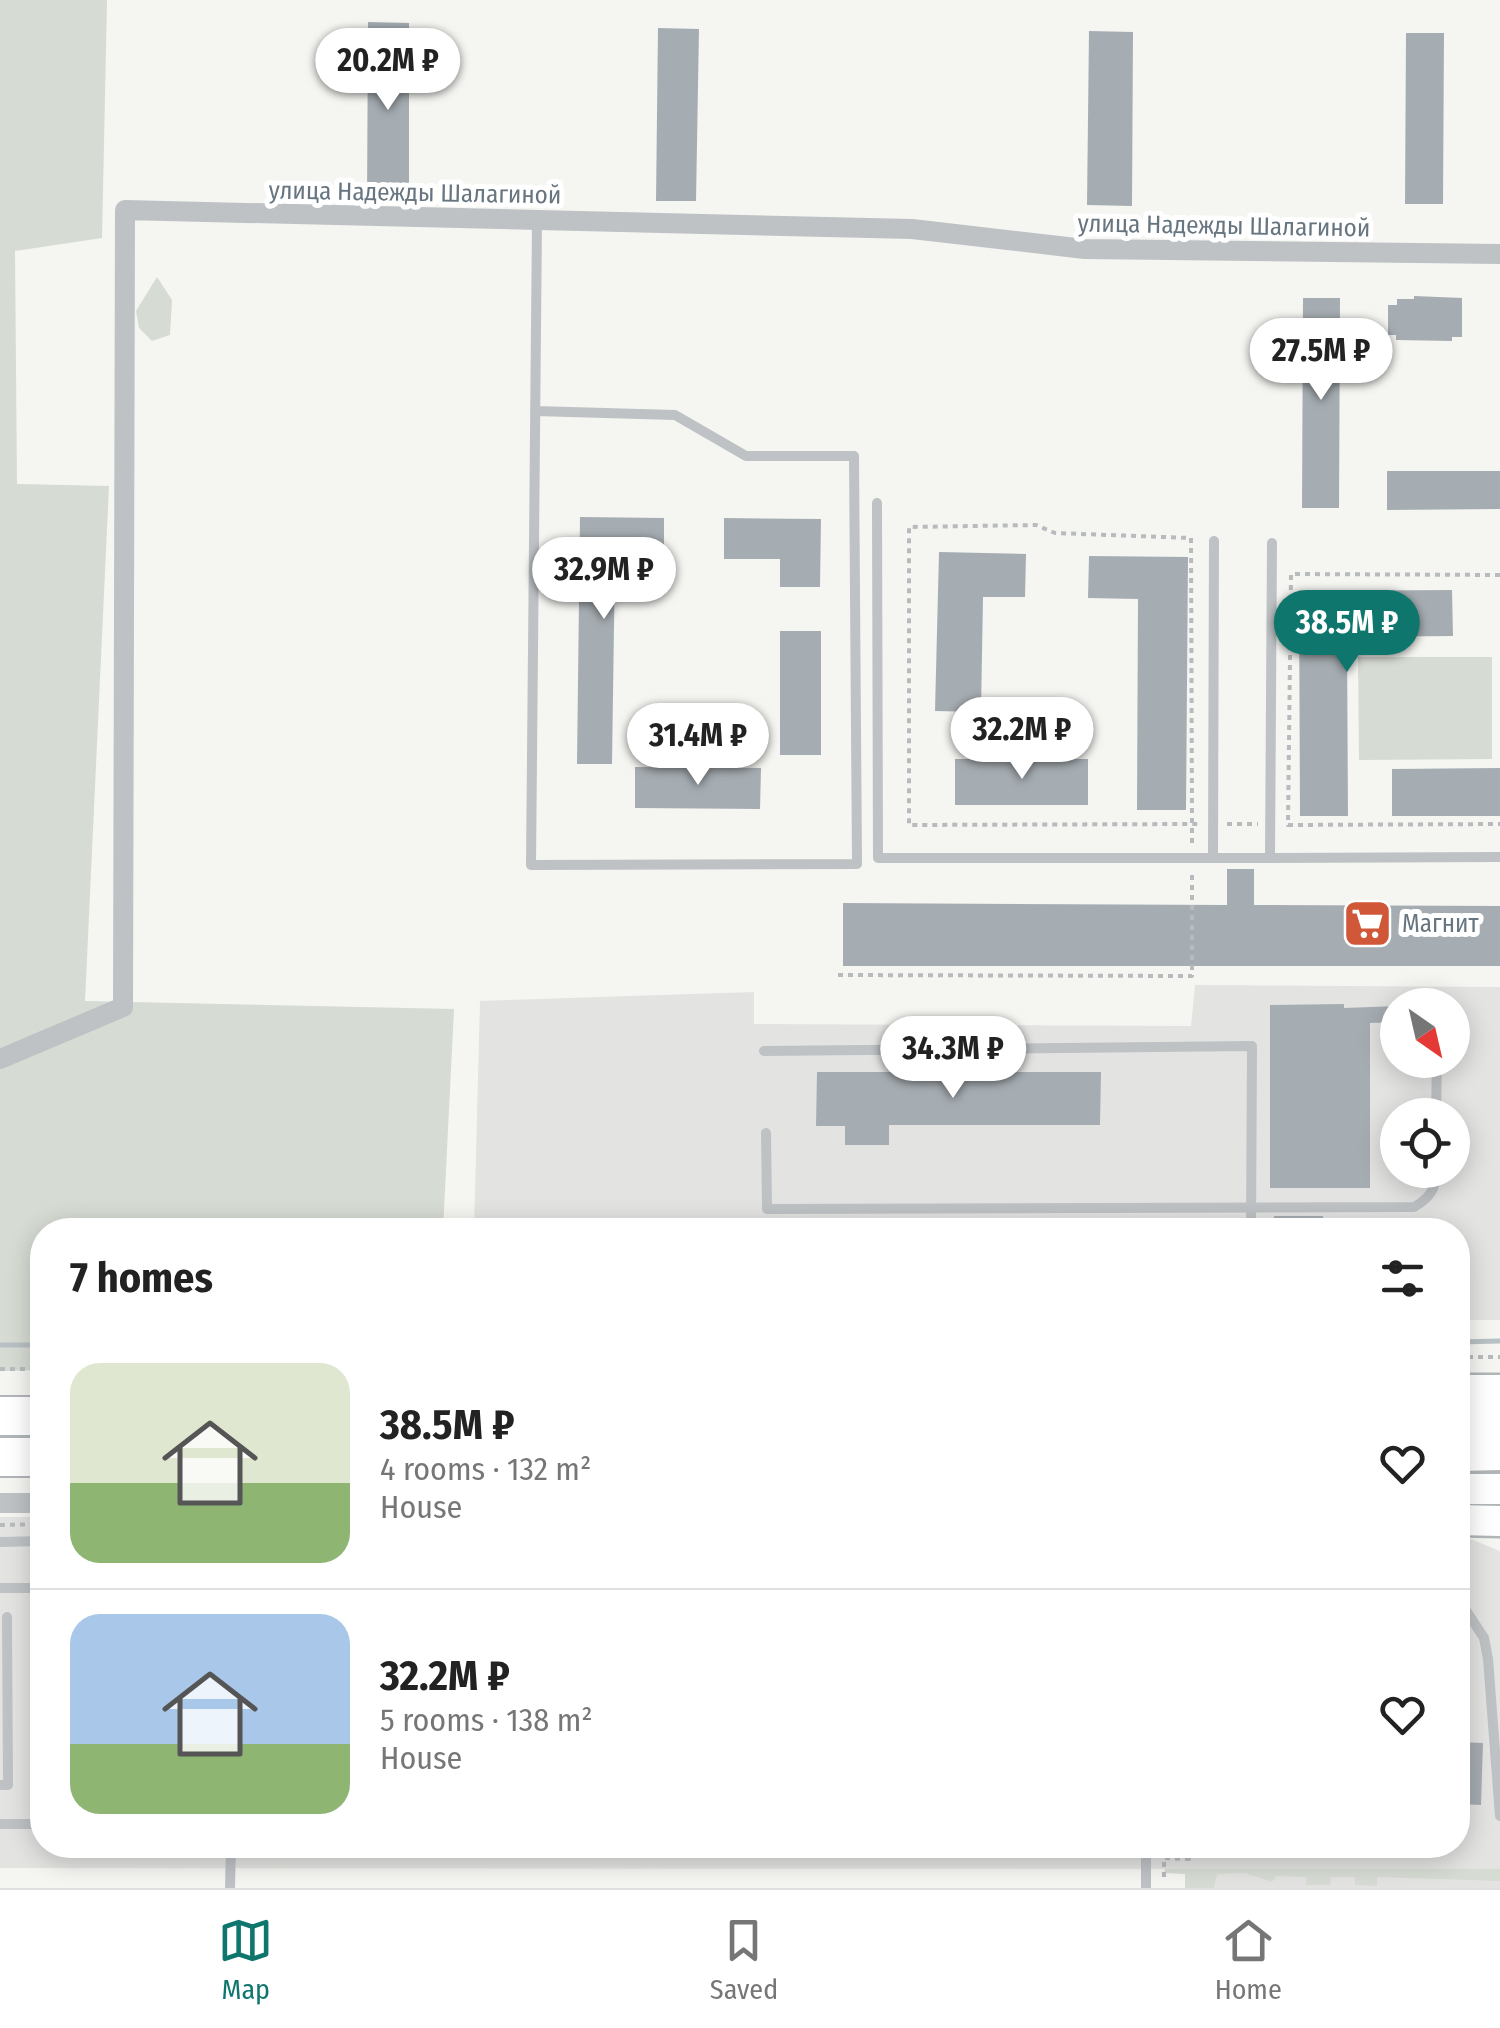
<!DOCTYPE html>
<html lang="en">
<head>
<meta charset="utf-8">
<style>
  body { margin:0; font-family:"Fira Sans Condensed",sans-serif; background:#f2f2f2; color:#222; height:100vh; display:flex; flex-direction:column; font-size:38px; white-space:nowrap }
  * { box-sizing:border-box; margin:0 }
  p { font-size:32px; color:#767676 }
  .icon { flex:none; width:55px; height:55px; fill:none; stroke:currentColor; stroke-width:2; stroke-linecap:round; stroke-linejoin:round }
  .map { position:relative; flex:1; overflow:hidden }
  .details { position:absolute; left:30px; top:1218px; width:1440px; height:640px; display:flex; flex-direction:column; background:#fff; border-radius:40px; box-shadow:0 5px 25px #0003 }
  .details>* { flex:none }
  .needle { width:65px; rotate:146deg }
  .buttons { position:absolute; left:1380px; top:988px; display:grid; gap:20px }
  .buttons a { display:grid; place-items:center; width:90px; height:90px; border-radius:50%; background:#fff; box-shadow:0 5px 25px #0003; font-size:50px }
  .price { position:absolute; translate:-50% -85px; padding:0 22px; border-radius:35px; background:#fff; color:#222; font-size:32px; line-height:65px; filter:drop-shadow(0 2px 5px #0008) }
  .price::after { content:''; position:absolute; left:50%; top:60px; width:30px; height:22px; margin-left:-15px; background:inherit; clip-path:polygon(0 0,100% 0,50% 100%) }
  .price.selected { background:#0f766e; color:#fff }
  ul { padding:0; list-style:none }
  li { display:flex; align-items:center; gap:30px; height:250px; padding:0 40px }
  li+li { border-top:2px solid #e0e0e0 }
  li span { display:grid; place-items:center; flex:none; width:280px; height:200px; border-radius:30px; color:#555 }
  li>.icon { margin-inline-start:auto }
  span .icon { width:120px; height:120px; fill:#fffc; stroke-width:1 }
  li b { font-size:42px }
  h2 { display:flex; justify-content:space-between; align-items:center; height:120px; padding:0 40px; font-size:42px }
  .dock { display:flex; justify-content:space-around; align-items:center; height:140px; border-top:2px solid #e0e0e0; background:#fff; font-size:28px; color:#767676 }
  .dock a { display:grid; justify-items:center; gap:5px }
  .dock .selected { color:#0f766e }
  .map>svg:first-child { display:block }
</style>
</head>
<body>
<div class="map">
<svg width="1500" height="1888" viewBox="0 0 1500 1888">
  <rect width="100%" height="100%" fill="#f5f5f2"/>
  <g fill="#e3e4e2" fill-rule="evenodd">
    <path d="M1195,985L1500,987V1320H1458V1230H474L480,1001L754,992V1024L1191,1026ZM1398,1005H1452V1060H1398ZM1398,1115H1452V1170H1398Z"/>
    <polygon points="0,1517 42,1517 42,1845 1458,1845 1458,1535 1461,1535 1500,1551 1500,1888 1201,1888 1200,1869 0,1868"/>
  </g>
  <g fill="#d6dbd3">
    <polygon points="0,0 107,0 102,238 15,251 17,484 109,486 85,1001 454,1009 443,1230 42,1230 42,1370 0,1371"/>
    <polygon points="157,277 172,300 170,335 152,341 139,328 136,311"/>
    <polygon points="1358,657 1492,657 1492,759 1359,760"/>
    <polygon points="1165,1869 1500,1869 1500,1881 1377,1877 1377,1886 1355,1885 1355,1877 1331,1877 1330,1885 1306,1885 1306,1877 1276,1876 1272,1882 1245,1873 1217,1874 1214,1888 1185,1888 1185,1874 1164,1873"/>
  </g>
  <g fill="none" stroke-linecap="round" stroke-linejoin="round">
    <g stroke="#b8c1c5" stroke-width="5">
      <polyline points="1458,1342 1500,1341"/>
      <polyline points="0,1345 42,1345"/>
    </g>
  </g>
  <g fill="#a6adb2">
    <polygon points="368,22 409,23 409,202 367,202"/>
    <polygon points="658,28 699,29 696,201 656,201"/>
    <polygon points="1089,31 1133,32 1132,206 1087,205"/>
    <polygon points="1406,33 1444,33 1443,204 1405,204"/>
    <polygon points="1414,296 1462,298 1462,337 1452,337 1452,341 1396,340 1396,335 1388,335 1388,305 1397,305 1397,299 1414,299"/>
    <polygon points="1303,298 1340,298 1339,508 1302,508"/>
    <polygon points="1387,471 1500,471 1500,509 1387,510"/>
    <polygon points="580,517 664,518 664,558 615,557 612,764 577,764"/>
    <polygon points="724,518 821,519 820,587 780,587 780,559 724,559"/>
    <polygon points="939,552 1026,554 1025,597 983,597 981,712 935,711"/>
    <polygon points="1089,556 1188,557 1186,810 1137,810 1138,599 1088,598"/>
    <polygon points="1452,590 1453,636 1347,637 1348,816 1300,816 1299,591"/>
    <rect x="780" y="631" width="41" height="124"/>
    <rect x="955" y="759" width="133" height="46"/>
    <polygon points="635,767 761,768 760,809 635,808"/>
    <polygon points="1500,768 1500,816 1392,816 1392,769"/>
    <polygon points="1227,869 1254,869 1254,905 1500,906 1500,966 843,966 843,903 1227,905"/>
    <polygon points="1344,1004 1344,1008 1398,1006 1398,1022 1370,1023 1370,1188 1270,1188 1270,1005"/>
    <polygon points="817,1072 1101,1072 1100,1125 889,1125 889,1145 845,1145 845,1126 816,1126"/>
    <rect x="1274" y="1216" width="49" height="14"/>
    <polygon points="1458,1742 1483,1743 1481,1805 1458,1804"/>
  </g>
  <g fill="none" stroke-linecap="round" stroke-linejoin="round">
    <defs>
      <g id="secondary">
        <polyline points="1458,1390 1500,1390"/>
        <polyline points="1458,1489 1500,1489"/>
        <polyline points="1458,1520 1500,1521"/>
      </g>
      <g id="highway">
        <polyline points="0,1416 42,1416"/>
        <polyline points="1458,1422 1500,1421"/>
        <polyline points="1458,1452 1500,1451"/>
        <polyline points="0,1457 42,1457"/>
      </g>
    </defs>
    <use href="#secondary" stroke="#b1b6b9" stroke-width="35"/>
    <use href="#highway" stroke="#b1b5b7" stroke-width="42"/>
    <g stroke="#b8bbbd" stroke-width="4" stroke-dasharray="5 5" stroke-linecap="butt">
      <polyline points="1500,575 1291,574 1288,825 1500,824"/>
      <polyline points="1227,824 1258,824"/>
      <polyline points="1192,843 1192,824 1191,538 1055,533 1036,525 909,527 909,825 1192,824 1198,824"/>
      <polyline points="838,975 1192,976 1192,873"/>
      <polyline points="1458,1357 1500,1357"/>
      <polyline points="0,1369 42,1369"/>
      <polyline points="0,1525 42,1524"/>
      <polyline points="1164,1877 1164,1858 1189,1859 1189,1845"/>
    </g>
    <g stroke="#bec2c5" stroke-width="10">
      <polyline points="535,411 675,415 746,456 854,456 857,864 531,865 537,220"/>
      <polyline points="877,503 878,858 1270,858"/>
      <polyline points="1272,543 1270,858 1500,857"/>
      <polyline points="1213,857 1214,541"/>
      <polyline points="764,1051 1252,1046 1251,1230"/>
      <polyline points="1436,1115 1437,1060"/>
      <path d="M766,1133L767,1209L1414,1207C1430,1198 1436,1189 1436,1170"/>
      <polyline points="0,1542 42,1541"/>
      <polyline points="0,1588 42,1588"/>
      <polyline points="1458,1598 1484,1638 1488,1659 1500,1816"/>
      <polyline points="0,1785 8,1785 7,1617"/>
      <polyline points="0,1824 42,1824"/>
      <polyline points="1146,1845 1146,1888"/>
      <polyline points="230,1888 231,1845"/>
    </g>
    <g stroke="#bec2c5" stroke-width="20">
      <polyline points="0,1059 123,1007 125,210 912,229 1085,249 1500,254"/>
      <polyline points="0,1503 42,1503"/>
    </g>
    <use href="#secondary" stroke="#fff" stroke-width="30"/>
    <use href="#highway" stroke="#fff" stroke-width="38"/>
  </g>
  <defs>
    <symbol id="supermarket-square" viewBox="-11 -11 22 22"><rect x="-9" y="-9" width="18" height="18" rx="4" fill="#d05737" stroke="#fff"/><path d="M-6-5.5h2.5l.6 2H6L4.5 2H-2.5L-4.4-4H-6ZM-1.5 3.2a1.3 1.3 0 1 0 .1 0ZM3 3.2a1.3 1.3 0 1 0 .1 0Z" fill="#fff"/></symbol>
  </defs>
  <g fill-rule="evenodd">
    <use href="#supermarket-square" x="1340" y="896" width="55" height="55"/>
  </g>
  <g text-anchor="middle" stroke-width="10" stroke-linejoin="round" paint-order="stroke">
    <g font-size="25" fill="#677580" stroke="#fff">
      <text transform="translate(415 192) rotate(1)" y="9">улица Надежды Шалагиной</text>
      <text transform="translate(1224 225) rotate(1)" y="9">улица Надежды Шалагиной</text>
    </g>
    <g font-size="25" fill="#677580" stroke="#fff" text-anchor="start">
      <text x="1402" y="932">Магнит</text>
    </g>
  </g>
</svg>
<div class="buttons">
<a><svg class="needle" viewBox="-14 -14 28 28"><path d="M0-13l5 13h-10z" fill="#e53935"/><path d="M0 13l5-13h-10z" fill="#767676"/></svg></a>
<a><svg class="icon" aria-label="locate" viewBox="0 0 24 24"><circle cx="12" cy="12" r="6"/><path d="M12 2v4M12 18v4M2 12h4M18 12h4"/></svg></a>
</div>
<b class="price" style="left:388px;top:113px">20.2M ₽</b>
<b class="price" style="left:1321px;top:403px">27.5M ₽</b>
<b class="price" style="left:604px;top:622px">32.9M ₽</b>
<b class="price selected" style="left:1347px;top:675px">38.5M ₽</b>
<b class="price" style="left:1022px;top:782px">32.2M ₽</b>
<b class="price" style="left:698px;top:788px">31.4M ₽</b>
<b class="price" style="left:953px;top:1101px">34.3M ₽</b>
<section class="details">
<h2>7 homes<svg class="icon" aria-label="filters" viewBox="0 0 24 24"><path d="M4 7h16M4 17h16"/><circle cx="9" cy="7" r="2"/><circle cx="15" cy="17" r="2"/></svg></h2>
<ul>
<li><span style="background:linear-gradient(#dfe7d0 60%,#8fb573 0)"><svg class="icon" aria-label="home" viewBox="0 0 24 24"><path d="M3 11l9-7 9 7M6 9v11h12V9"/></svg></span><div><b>38.5M ₽</b><p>4 rooms · 132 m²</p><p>House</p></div><svg class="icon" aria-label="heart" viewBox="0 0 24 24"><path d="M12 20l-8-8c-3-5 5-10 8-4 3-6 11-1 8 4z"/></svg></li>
<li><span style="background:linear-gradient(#a9c7e8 65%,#8fb573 0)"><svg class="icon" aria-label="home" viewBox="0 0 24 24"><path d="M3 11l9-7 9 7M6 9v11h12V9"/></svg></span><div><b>32.2M ₽</b><p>5 rooms · 138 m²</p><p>House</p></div><svg class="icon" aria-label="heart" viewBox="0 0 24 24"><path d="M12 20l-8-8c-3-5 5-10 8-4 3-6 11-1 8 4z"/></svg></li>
</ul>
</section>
</div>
<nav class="dock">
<a class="selected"><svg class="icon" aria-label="map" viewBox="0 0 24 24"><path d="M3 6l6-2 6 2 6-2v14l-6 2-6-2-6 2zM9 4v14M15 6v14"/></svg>Map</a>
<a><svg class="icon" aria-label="saved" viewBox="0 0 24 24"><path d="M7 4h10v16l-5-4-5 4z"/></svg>Saved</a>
<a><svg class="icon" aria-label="home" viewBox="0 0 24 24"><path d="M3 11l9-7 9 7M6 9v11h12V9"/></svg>Home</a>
</nav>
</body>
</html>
